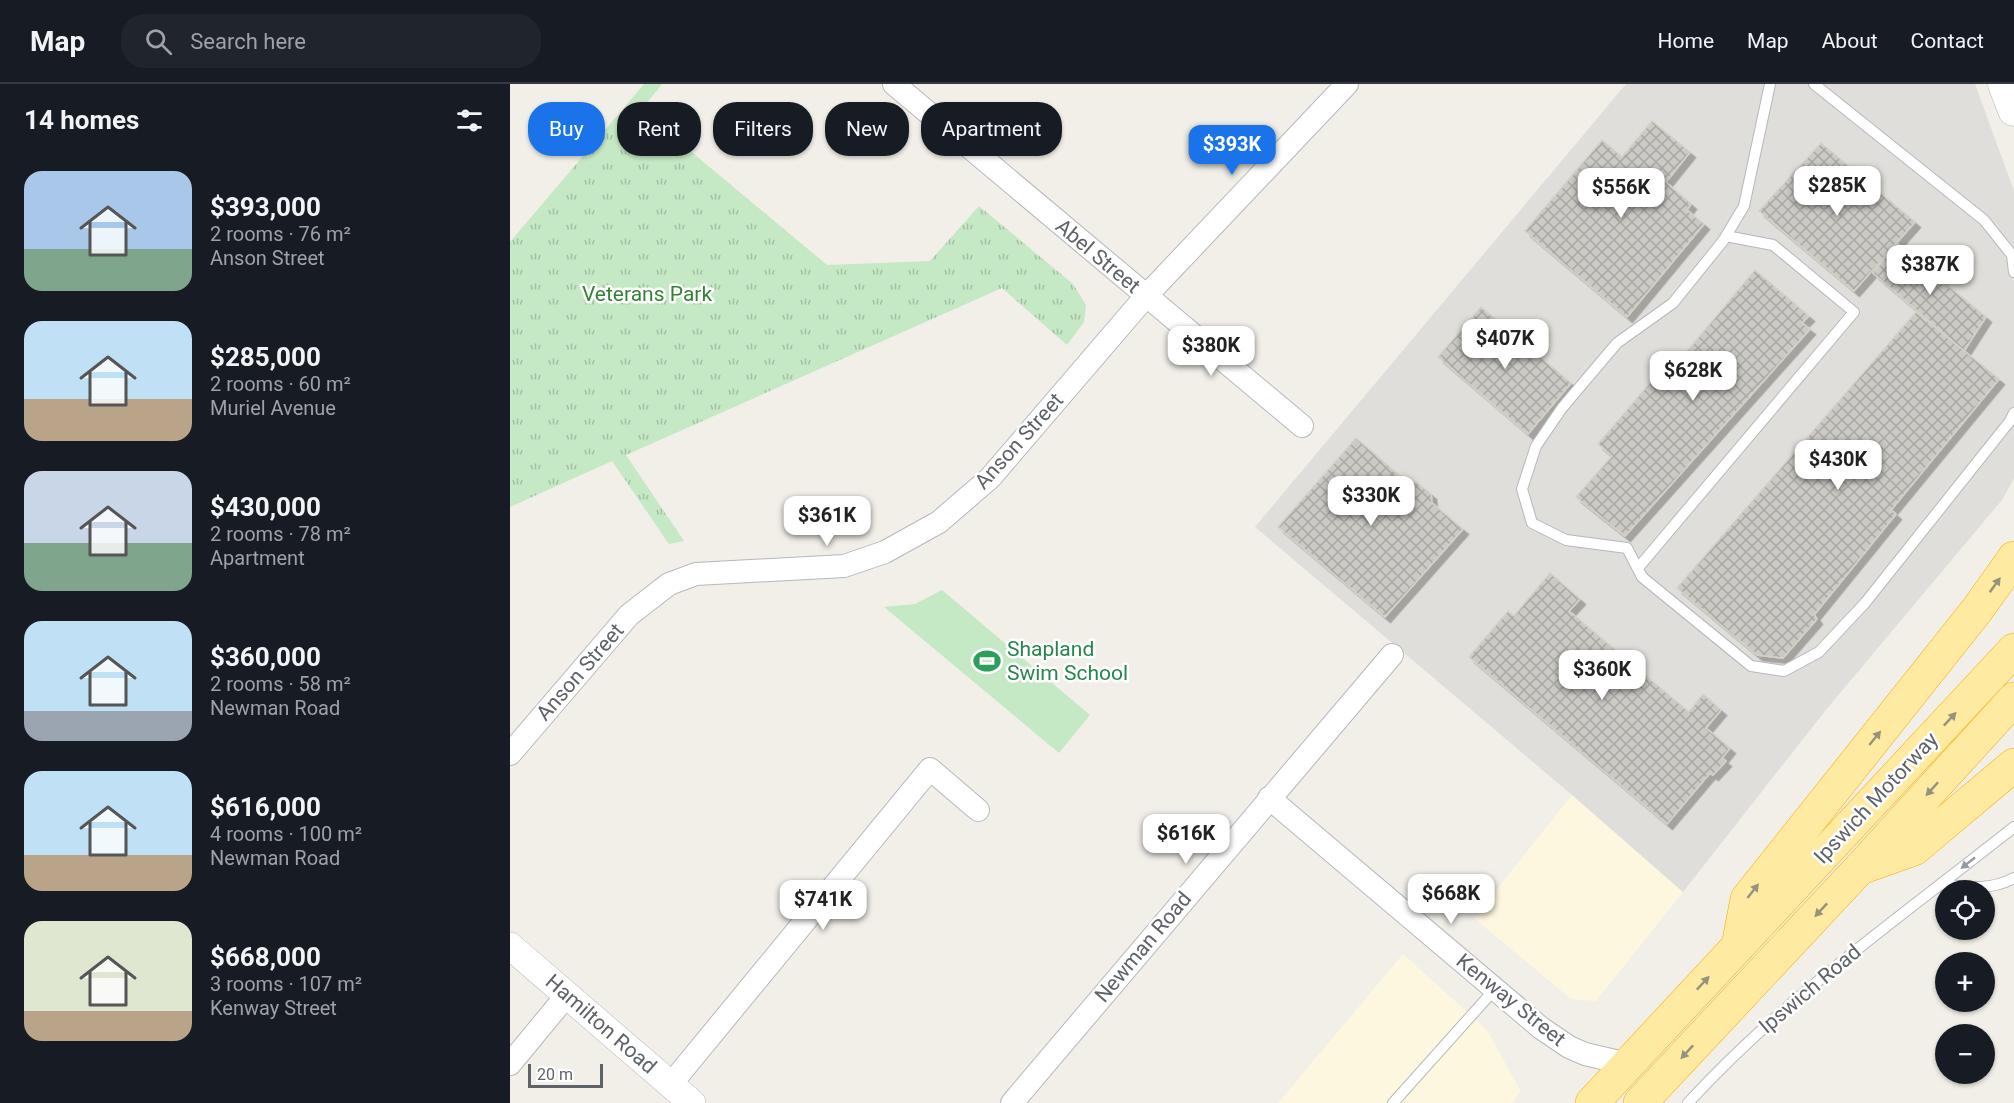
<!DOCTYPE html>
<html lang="en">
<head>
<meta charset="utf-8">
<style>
  body { margin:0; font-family:Roboto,sans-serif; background:#20242c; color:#f1f3f6; height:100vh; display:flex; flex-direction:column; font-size:22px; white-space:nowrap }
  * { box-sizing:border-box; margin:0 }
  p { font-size:20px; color:#9ea1a6 }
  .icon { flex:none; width:33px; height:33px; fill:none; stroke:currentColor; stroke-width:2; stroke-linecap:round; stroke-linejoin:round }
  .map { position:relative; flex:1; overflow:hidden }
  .drawer { display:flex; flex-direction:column; background:#171b24; width:510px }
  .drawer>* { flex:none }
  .guide { position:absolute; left:18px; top:18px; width:570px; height:54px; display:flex; gap:12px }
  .tools { position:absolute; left:1425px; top:796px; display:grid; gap:12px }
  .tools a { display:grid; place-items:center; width:60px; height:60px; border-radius:50%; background:#171b24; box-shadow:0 2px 4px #0004; font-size:30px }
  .scale { position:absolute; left:18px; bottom:15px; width:75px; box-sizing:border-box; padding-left:6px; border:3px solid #5f6368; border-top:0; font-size:16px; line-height:21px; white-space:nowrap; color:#5f6368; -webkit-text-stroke:4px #fff; paint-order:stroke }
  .price { position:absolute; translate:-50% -51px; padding:0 14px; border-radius:12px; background:#fff; color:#222; font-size:20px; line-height:39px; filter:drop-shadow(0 2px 3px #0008) }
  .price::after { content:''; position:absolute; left:50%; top:36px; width:18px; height:14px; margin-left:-9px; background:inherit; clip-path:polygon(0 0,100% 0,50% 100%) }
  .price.current { background:#1a73e8; color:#fff }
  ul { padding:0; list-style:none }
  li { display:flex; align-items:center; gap:18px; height:150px; padding:0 24px }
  li span { display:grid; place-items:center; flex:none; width:168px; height:120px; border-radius:18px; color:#555 }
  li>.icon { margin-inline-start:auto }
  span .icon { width:72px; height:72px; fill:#fffc; stroke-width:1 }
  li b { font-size:26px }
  h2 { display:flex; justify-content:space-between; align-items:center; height:72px; padding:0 24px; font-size:26px }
  .chip { padding:0 21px; border-radius:24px; background:#171b24; box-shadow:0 2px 4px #0004; font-size:21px; line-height:54px }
  .chip.current { background:#1a73e8; color:#fff }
  header { display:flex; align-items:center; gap:36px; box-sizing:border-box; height:84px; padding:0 30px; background:#171b24; border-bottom:2px solid #363941 }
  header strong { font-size:28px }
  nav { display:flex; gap:33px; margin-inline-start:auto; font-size:21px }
  .search { width:420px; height:54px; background:#20242c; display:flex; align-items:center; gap:15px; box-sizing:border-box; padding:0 21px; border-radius:24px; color:#9ea1a6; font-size:22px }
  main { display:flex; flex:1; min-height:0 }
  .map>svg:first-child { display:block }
</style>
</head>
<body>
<header>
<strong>Map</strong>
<div class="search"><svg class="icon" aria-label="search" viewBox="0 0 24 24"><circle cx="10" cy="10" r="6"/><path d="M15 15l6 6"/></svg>Search here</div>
<nav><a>Home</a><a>Map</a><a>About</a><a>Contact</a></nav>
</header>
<main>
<section class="drawer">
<h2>14 homes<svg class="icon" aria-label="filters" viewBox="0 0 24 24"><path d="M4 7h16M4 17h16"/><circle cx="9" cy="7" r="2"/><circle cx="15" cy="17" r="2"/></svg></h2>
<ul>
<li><span style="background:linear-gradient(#a9c7e8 65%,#7fa58c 0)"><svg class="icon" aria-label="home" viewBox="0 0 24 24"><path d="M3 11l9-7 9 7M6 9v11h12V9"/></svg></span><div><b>$393,000</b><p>2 rooms · 76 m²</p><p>Anson Street</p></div></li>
<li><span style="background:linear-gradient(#bfe0f5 65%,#b9a48a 0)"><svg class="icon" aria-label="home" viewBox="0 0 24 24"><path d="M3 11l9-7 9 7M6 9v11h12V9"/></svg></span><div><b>$285,000</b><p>2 rooms · 60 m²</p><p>Muriel Avenue</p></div></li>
<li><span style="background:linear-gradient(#c9d6e8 60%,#7fa58c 0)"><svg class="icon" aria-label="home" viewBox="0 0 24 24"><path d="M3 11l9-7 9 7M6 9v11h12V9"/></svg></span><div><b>$430,000</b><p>2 rooms · 78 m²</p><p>Apartment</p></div></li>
<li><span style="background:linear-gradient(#bfe0f5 75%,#9aa5b1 0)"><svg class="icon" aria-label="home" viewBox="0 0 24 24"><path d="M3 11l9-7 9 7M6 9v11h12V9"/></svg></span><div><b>$360,000</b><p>2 rooms · 58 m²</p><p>Newman Road</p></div></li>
<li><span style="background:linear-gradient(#bfe0f5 70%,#b9a48a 0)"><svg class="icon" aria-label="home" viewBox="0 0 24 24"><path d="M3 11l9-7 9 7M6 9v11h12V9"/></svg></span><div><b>$616,000</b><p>4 rooms · 100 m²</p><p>Newman Road</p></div></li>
<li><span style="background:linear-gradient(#dfe7d0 75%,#b9a48a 0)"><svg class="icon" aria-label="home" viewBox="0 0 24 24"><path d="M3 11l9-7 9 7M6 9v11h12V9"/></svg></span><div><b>$668,000</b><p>3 rooms · 107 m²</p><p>Kenway Street</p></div></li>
</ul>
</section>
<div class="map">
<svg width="1504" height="1019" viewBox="0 0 1504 1019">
  <defs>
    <pattern id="park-tufts" width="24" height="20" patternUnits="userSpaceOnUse" patternTransform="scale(1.5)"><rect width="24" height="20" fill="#c5e8c5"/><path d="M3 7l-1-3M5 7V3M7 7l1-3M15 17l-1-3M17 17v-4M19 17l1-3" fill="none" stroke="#a3c0a4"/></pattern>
    <pattern id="building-cross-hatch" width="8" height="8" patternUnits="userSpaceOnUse" patternTransform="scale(1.5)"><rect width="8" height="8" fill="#cccac5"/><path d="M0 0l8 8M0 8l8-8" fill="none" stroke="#a9a8a4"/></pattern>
    <filter id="shadow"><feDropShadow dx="5.5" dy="5.5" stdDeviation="0" flood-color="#0004"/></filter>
  </defs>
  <rect width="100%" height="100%" fill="#f1efe8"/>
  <g fill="#fef7e0">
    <polygon points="1062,711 1173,808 1086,917 1061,915 964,834"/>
    <polygon points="893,870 976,945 1011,1007 1002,1019 768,1019"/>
  </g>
  <polygon fill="#e0deda" points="1116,0 1465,0 1504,107 1504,394 1492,416 1315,627 1173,808 1062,711 745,443"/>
  <polygon fill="url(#park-tufts)" points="134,0 152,0 131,26 317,181 420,177 469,122 563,200 576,221 574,238 557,261 492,204 116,371 174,457 159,460 102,377 0,423 0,158"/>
  <polygon fill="#c5e8c5" points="432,506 580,631 549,669 374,523 405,520"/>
  <g fill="url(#building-cross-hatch)" stroke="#d6d1c6" stroke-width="1.5" filter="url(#shadow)">
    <polygon points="1142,37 1180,68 1156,98 1181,120 1177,126 1194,140 1117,233 1015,147 1092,56 1112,73"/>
    <polygon points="1311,59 1405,138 1344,207 1249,127"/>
    <polygon points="1386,159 1476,233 1454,267 1363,189"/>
    <polygon points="1245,186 1299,232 1292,239 1300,245 1115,452 1066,413 1102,372 1088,360 1157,279 1163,284"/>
    <polygon points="971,223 1061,299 1018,350 928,273"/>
    <polygon points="1406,228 1489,295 1381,426 1386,430 1304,531 1307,535 1273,574 1247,571 1167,504"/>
    <polygon points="846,354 897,398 906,398 921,410 922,419 953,445 875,533 768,443"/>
    <polygon points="1040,489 1070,515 1059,527 1179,628 1193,610 1211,626 1196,644 1220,664 1212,674 1216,677 1203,691 1200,689 1157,740 959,573 998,527 1004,532"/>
  </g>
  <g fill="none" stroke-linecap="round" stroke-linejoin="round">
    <defs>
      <g id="service">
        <polyline points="1260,0 1234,122 1213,157 1163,219 1107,259 1052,324 1026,362 1012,405 1022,439 1056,456 1117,464 1132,493 1241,582 1274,587 1309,568 1355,519 1500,337 1504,329"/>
        <polyline points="1304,0 1474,136 1502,171 1504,188"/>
        <polyline points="1128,484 1344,228 1263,161 1216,152"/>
        <path d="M1431,800C1457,803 1480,807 1504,794"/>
        <polyline points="883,1019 985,905"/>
        <path d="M1178,1019C1275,913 1392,832 1504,743"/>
      </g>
      <g id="minor">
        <polyline points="384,0 792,342"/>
        <polyline points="0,670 119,531 159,500 186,490 334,482 375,468 429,438 480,394 636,212 837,0"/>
        <polyline points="759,714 1031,944 1059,963 1075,970 1118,980"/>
        <polyline points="0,980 57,911"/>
        <polyline points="161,1000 420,685 468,726"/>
        <polyline points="502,1019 882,571"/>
      </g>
      <polyline id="tertiary" points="0,862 182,1019"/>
      <polyline id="secondary" points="1494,0 1504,26"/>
      <g id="trunk">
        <polyline points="1356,782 1404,765 1504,681"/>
        <polyline points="1228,862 1237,815 1467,526 1504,474"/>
        <polyline points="1082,1019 1504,566"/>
        <polyline points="1130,1019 1351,783 1504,615"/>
      </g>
    </defs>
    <use href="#service" stroke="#b5b8bc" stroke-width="12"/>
    <use href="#minor" stroke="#b5b8bc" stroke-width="24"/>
    <use href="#tertiary" stroke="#b5b8bc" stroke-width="28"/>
    <use href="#secondary" stroke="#b6babf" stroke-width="33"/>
    <use href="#trunk" stroke="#f9ab00" stroke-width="34"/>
    <use href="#service" stroke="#fff" stroke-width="10"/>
    <use href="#minor" stroke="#fff" stroke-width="22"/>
    <use href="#tertiary" stroke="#fff" stroke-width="27"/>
    <use href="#secondary" stroke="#fff" stroke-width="32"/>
    <use href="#trunk" stroke="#feeaa1" stroke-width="33"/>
  </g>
  <defs><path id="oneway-solid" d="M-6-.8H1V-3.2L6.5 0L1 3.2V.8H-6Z" transform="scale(1.5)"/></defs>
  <g fill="#97927c">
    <use href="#oneway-solid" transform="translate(1485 501) rotate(-54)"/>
    <use href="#oneway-solid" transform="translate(1440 635) rotate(-47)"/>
    <use href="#oneway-solid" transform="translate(1365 654) rotate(-51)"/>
    <use href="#oneway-solid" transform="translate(1422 705) rotate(132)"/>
    <use href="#oneway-solid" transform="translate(1243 807) rotate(-52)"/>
    <use href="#oneway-solid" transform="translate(1311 826) rotate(133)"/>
    <use href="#oneway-solid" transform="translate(1193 899) rotate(-47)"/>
    <use href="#oneway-solid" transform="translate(1177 968) rotate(133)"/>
  </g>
  <use fill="#979a9d" href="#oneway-solid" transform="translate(1458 779) rotate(142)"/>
  <defs>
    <symbol id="stadium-bare" viewBox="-9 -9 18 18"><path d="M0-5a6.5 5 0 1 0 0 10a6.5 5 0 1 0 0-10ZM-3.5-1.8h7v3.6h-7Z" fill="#2e9e5b" stroke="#fff" stroke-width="2.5" paint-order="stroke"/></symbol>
  </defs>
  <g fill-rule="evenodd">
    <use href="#stadium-bare" x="458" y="558" width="38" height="38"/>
  </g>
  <g text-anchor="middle" stroke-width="5" stroke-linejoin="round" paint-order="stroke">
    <g font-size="21" fill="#5f6368" stroke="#fff">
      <text transform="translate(588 172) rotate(40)" y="7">Abel Street</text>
      <text transform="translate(509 357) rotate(-48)" y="7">Anson Street</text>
      <text transform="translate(70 588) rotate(-49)" y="7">Anson Street</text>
      <text transform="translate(1366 714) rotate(-47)" y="7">Ipswich Motorway</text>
      <text transform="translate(633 863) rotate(-50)" y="7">Newman Road</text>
      <text transform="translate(1300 905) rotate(-40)" y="7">Ipswich Road</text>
      <text transform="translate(1001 916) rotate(39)" y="7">Kenway Street</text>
      <text transform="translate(91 940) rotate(41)" y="7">Hamilton Road</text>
    </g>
    <g font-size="21" fill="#348238" stroke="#fff">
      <text x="137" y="217">Veterans Park</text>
    </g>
    <g font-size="21" fill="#27864d" stroke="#fff" text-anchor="start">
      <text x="497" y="572">Shapland<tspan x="497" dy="24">Swim School</tspan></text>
    </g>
  </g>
</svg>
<div class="tools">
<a><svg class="icon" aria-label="locate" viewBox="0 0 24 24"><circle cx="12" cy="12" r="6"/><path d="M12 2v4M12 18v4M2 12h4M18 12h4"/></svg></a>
<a>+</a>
<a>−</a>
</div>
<div class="scale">20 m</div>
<b class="price current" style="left:722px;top:92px">$393K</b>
<b class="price" style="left:1327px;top:133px">$285K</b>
<b class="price" style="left:1111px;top:135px">$556K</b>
<b class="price" style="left:1420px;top:212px">$387K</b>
<b class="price" style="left:995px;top:286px">$407K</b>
<b class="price" style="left:701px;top:293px">$380K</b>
<b class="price" style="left:1183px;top:318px">$628K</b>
<b class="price" style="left:1328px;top:407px">$430K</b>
<b class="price" style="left:861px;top:443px">$330K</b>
<b class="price" style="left:317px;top:463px">$361K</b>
<b class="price" style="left:1092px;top:617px">$360K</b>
<b class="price" style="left:676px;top:781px">$616K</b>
<b class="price" style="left:941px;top:841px">$668K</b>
<b class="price" style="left:313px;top:847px">$741K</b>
<div class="guide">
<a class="chip current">Buy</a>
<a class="chip">Rent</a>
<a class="chip">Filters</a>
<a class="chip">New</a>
<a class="chip">Apartment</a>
</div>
</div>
</main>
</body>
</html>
